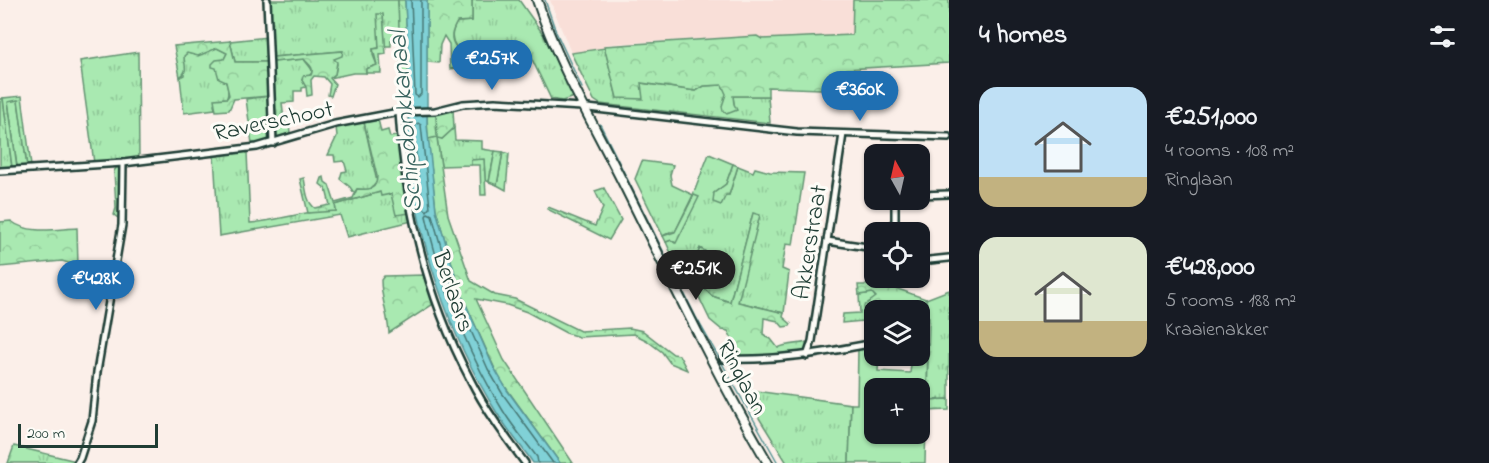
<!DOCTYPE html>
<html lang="en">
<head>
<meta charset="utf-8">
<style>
  body { margin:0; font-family:"Indie Flower",sans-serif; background:#242831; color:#f1f3f6; height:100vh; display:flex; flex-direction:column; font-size:22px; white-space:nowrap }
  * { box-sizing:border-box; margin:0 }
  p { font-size:20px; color:#9ea1a6 }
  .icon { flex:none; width:33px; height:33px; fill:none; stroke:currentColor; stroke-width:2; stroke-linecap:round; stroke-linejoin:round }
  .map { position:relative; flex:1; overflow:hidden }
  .panel { display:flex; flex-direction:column; background:#171b24; width:540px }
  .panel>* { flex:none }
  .needle { width:39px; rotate:352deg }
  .tools { position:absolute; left:864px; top:144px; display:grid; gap:12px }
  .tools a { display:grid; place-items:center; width:66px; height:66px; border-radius:12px; background:#171b24; box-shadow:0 2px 4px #0004; font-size:30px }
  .scale { position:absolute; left:18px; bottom:15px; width:140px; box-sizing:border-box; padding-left:6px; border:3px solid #1f3d34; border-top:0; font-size:16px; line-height:21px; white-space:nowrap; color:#1f3d34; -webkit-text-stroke:4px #fdfcf7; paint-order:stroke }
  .price { position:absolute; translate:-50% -51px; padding:0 14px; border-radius:21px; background:#1f6fb2; color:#fff; font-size:20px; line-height:39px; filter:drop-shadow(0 2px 3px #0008) }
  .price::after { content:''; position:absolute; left:50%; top:36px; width:18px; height:14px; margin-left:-9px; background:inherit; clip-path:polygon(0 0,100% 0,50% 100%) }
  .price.active { background:#222; color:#fff }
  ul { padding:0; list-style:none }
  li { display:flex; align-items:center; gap:18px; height:150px; padding:0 30px }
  li span { display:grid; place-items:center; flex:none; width:168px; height:120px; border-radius:18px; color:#555 }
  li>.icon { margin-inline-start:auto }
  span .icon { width:72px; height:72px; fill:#fffc; stroke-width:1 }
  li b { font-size:26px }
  h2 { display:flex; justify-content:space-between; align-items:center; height:72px; padding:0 30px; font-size:26px }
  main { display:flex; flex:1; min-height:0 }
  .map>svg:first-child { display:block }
</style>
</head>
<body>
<main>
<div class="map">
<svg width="949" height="463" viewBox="0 0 949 463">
  <defs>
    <pattern id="grass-tufts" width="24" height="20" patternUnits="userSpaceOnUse" patternTransform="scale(1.5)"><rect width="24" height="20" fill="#a9e9b1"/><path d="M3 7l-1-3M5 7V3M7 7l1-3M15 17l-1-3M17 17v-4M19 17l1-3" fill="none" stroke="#91c999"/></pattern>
    <pattern id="forest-crowns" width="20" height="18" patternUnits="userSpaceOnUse" patternTransform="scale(1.5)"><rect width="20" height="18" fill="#a9e9b1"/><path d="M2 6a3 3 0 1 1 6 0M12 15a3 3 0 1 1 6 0" fill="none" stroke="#91c999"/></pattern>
  </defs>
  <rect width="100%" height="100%" fill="#fbefe9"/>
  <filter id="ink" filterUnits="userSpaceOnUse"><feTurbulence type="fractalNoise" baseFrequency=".0167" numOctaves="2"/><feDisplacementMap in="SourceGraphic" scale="12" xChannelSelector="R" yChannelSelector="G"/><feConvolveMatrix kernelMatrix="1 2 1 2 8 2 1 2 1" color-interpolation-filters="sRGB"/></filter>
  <g filter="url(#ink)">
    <polygon fill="#f9dfd8" points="550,0 853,0 852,35 762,39 757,36 611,44 605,45 605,48 571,53"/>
    <g fill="url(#grass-tufts)" stroke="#649372" stroke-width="1.5">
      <polygon points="270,0 398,0 400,39 391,40 391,46 385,46 383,15 379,48 373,49 373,55 377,65 366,69 366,73 353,73 330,78 335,74 337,64 333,59 342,51 273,57"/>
      <path d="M472,0H519L543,34L574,97L562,101L551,99L528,51L490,42L489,56H474V48L456,47C450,38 452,31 457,22L472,21Z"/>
      <polygon points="267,37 268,62 235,62 230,41"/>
      <path d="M213,48H217L227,53L224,59L216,67C223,77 231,86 227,98L217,99L214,104L215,109L184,113L180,77L184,75V55L188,53C197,57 205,54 213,48Z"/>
      <polygon points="605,48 617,98 641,83 696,91 704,86 722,85 734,104 733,96 768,96 770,123 600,104 594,100 571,53"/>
      <polygon points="138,52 139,159 94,163 80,61"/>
      <path d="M304,59C311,70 319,71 302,80L306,87L302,88V91H294V102L282,103L284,120L289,123L290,133L277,137L273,62Z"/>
      <polygon points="269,96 271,141 252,144 246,99"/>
      <polygon points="3,98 12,167 0,168 0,99"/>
      <polygon points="18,100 27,166 17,167 8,101"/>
      <polygon points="427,114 436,114 438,137 442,139 454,128 455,140 482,141 482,149 495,151 489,182 485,180 484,160 471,160 471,165 441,166 437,138 428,139"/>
      <polygon points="364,122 377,182 370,190 357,189 354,193 350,187 340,179 342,172 347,171 344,161 335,162 334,155 328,155 337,136 336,127"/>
      <path d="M247,152L250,223C279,221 307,209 336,211L335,205L380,192L391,193L410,213L412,221L347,237L340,215L219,236L214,156Z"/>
      <polygon points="503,152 509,154 506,190 497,185"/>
      <polygon points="709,154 733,164 726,184 714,193 729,195 738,166 753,172 755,168 770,172 804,173 793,245 786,244 782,269 789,272 784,313 738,302 753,214 730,302 712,296 694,279 700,248 690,275 680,260 675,262 666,242 671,240 675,243 693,195 675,232 670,232 663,236 635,179 642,161 673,165 670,175 672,185 693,195"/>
      <polygon points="949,290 949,399 927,400 929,317 927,316 926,299"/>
      <polygon points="873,293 876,298 868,303 865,312 874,312 874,320 842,323 843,314 860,313 859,295"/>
      <polygon points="741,389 851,404 849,463 787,463"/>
      <polygon points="14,446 76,461 74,463 8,463"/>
    </g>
    <g fill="url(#forest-crowns)" stroke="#649372" stroke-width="1.5">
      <polygon points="398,0 405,0 409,84 401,84"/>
      <path d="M427,0H472V21L457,22C452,31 449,38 456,47L474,48V56L461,58L458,60L457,68L450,69L449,44L444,36L440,45L439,63L427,62Z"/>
      <polygon points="853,0 949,0 949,63 847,69 847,90 768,87 768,96 733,96 734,104 737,110 727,114 723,111 722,106 726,94 722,85 704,86 696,91 641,83 643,99 617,98 604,46 757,36 762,39 852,35"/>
      <polygon points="377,14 383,14 386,54 380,55 381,73 366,73 366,69 377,65 373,49 379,48"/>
      <path d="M230,41L235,62H268L269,96L234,99L229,110L216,111L214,99L227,98L229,95L226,82L219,79L216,68L212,67V64L216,60L224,59L227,53L217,48L198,56L187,53L184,56C184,65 189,71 180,77L174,46Z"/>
      <path d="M343,51L342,56L334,59L337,62L335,74L330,78L335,84L331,96L328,95L330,84L324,77L314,76L311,80L312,95L307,96L306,87L302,80L303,76L311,75C315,66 308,65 304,59L273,62V57Z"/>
      <polygon points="22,96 31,166 27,166 18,100 8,102 17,167 12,167 3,98"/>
      <polygon points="453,109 454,128 442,139 437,138 448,215 471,281 495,295 515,299 580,331 630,328 643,331 673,354 679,355 687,370 670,363 662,352 646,340 634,334 579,337 566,333 527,312 507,305 476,299 504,360 573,463 560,463 499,378 460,291 436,210 428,139 437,137 436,114"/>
      <path d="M378,119L381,132L388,130L390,137L397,136L410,213L396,215L391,194L381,196L380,192L335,205L336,211L308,213L300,179L304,178C306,188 306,202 315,208L330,205L326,189L320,184L322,178L324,177L325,182L329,185L335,203L353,198L357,189C369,190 377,190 377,176L364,122Z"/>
      <polygon points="495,151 503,152 497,185 489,182"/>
      <polygon points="484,159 486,195 481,195 480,165 471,165 471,160"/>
      <polygon points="733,164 738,166 729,195 726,195 721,205 713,202 714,193 726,184"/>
      <polygon points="117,167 121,171 120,218 118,218 114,215 116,208 114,171"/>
      <polygon points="604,188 621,220 609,240 547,209 548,207 595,226 603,208 595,191"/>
      <polygon points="694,195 699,197 676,243 671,240 666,242 663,236 675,232"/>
      <path d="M753,213L760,215L738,302L784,313L783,317L791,324L790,326L783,327L778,321L764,318L763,334L771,339L778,348C787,343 797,345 807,342L806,352L803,354L742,358L728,331L722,330L710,320L697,293L687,286L675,262L680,259L690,274L700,248L705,251L694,279L712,296L730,302Z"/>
      <path d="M11,221C29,235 56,229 77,228L78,266L62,261L0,267V222Z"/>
      <path d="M425,275L435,303L389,333C388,315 381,299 381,280L384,276Z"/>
      <polygon points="858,285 887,285 926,299 927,316 920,317 920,310 896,310 892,305 888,304 880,310 864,312 864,306 876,297 872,293 859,295"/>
      <polygon points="949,399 949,410 926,411 927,400"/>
    </g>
    <path fill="#a9e9b1" stroke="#649372" stroke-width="1.5" fill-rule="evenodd" d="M920,343H928L925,463H849L851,404H857L858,349L874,345V356H879L878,371L910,373L912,356H920ZM874,388H920V434H874Z"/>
    <path fill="#80d1d7" stroke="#599696" stroke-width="1.5" d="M405,0H427V125L436,210L460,291L493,366L507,390L560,463H533L529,457C518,443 507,428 497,413C450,338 414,234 409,146C407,126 409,106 409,87C409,58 406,29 405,0Z"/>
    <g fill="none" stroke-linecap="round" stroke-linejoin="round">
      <g stroke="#467875" stroke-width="1.5">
        <polyline points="411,0 415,95 418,97 421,94 421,0"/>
        <path d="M418,123L421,125L430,207L427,211L424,208C419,181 414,154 415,126Z"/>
        <path d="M538,463L537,457C525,441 512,426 502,409C465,349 441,284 426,216L428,213L432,215L454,293L488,369L502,393L553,463"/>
      </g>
      <g stroke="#599696" stroke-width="1.5">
        <polyline points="545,0 556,32 582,88"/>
        <polyline points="600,124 696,317 778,463"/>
      </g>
      <defs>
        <g id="minor">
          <polyline points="267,0 273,143"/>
          <polyline points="588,108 797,132 949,137"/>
          <path d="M399,112C405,206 426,296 470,379C485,409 505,436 525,463"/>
          <polyline points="0,171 123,163 257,147 335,124 399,112 435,111 463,104 495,102 582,107"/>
          <polyline points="920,195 949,194"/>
          <polyline points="893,200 895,207 895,232"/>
          <polyline points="827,241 874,248"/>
          <polyline points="920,261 949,258"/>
          <polyline points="807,356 812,341 843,134"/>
          <path d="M723,359C775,361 824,353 874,343"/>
          <polyline points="77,463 80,458 92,421 97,372 122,225 123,163"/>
        </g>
        <path id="secondary" d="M537,0C559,67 595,126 626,189C672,281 716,374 768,463"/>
      </defs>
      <use href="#minor" stroke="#1f3d34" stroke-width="10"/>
      <use href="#secondary" stroke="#1f3d34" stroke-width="12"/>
      <use href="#minor" stroke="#fdfcf7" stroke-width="5"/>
      <use href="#secondary" stroke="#fdfcf7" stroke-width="8"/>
    </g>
  </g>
  <g text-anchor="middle" stroke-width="6" stroke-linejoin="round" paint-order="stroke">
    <g font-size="24" fill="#1f3d34" stroke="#fdfcf7">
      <text transform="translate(273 120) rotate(-12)" y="8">Raverschoot</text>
      <text transform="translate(809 242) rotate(-81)" y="8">Akkerstraat</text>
      <text transform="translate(454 291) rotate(71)" y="8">Berlaars</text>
      <text transform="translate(743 377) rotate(62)" y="8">Ringlaan</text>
    </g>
    <g font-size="26" font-style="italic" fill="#37625d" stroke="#fdfcf7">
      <text transform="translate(404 122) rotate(-95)" y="9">Schipdonkkanaal</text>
    </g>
  </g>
</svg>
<div class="tools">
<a><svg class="needle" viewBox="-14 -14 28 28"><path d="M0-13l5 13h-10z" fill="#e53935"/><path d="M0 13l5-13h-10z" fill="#9ea1a6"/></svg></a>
<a><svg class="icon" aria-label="locate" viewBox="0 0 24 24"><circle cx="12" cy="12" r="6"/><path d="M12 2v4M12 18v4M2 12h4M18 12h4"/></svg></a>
<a><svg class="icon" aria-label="layers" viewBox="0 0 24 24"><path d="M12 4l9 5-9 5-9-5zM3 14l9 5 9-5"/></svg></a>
<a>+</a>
</div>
<div class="scale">200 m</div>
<b class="price" style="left:492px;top:91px">€257K</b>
<b class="price" style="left:860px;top:122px">€360K</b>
<b class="price active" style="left:696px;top:301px">€251K</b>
<b class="price" style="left:96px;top:311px">€428K</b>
</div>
<section class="panel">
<h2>4 homes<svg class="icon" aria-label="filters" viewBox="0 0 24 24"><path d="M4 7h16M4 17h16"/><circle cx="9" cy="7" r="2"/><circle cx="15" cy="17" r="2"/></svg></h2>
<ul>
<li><span style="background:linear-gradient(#bfe0f5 75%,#c2b280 0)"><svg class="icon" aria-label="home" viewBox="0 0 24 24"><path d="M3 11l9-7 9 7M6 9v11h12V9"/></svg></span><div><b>€251,000</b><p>4 rooms · 108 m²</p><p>Ringlaan</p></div></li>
<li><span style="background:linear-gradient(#dfe7d0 70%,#c2b280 0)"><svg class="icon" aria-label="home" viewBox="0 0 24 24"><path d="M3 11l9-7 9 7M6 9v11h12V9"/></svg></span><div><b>€428,000</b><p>5 rooms · 188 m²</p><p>Kraaienakker</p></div></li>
</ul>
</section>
</main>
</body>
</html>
